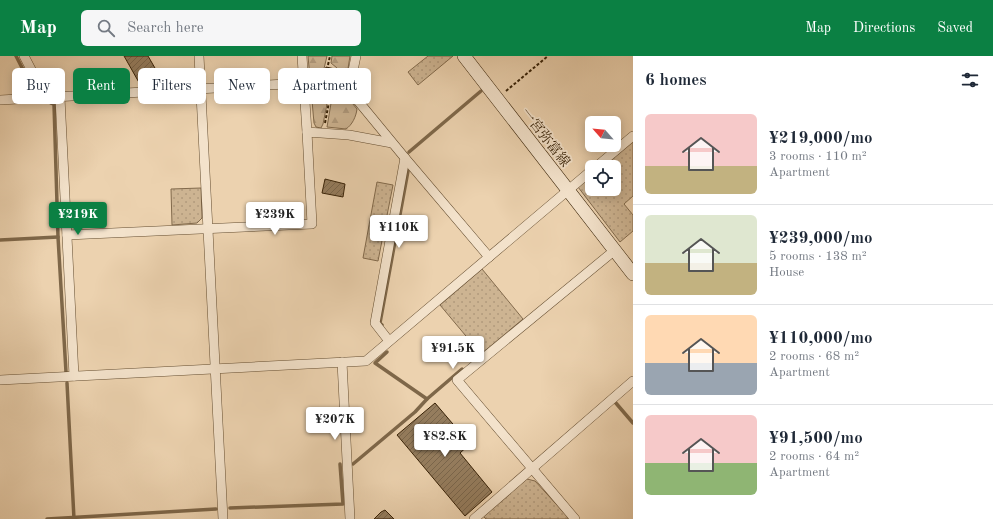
<!DOCTYPE html>
<html lang="en">
<head>
<meta charset="utf-8">
<style>
  body { margin:0; font-family:"Old Standard TT","Noto Serif JP",serif; background:#f6f6f7; color:#1f2937; height:100vh; display:flex; flex-direction:column; font-size:15px; white-space:nowrap }
  * { box-sizing:border-box; margin:0 }
  p { font-size:13px; color:#747a83 }
  .icon { flex:none; width:22px; height:22px; fill:none; stroke:currentColor; stroke-width:2; stroke-linecap:round; stroke-linejoin:round }
  .map { position:relative; flex:1; overflow:hidden }
  .details { display:flex; flex-direction:column; background:#fff; width:360px }
  .details>* { flex:none }
  .hud { position:absolute; left:12px; top:12px; width:380px; height:36px; display:flex; gap:8px }
  .needle { width:26px; rotate:297deg }
  .tools { position:absolute; left:585px; top:60px; display:grid; gap:8px }
  .tools a { display:grid; place-items:center; width:36px; height:36px; border-radius:6px; background:#fff; box-shadow:0 2px 10px #0003; font-size:20px }
  .price { position:absolute; translate:-50% -34px; padding:0 9px; border-radius:4px; background:#fff; color:#222; font-size:13px; line-height:26px; filter:drop-shadow(0 1px 2px #0008) }
  .price::after { content:''; position:absolute; left:50%; top:24px; width:12px; height:9px; margin-left:-6px; background:inherit; clip-path:polygon(0 0,100% 0,50% 100%) }
  .price.current { background:#0b8043; color:#fff }
  ul { padding:0; list-style:none }
  li { display:flex; align-items:center; gap:12px; height:100px; padding:0 12px }
  li+li { border-top:1px solid #e0e1e3 }
  li span { display:grid; place-items:center; flex:none; width:112px; height:80px; border-radius:6px; color:#555 }
  li>.icon { margin-inline-start:auto }
  span .icon { width:48px; height:48px; fill:#fffc; stroke-width:1 }
  li b { font-size:17px }
  h2 { display:flex; justify-content:space-between; align-items:center; height:48px; padding:0 12px; font-size:17px }
  .tag { padding:0 14px; border-radius:6px; background:#fff; box-shadow:0 2px 10px #0003; font-size:14px; line-height:36px }
  .tag.current { background:#0b8043; color:#fff }
  header { display:flex; align-items:center; gap:24px; box-sizing:border-box; height:56px; padding:0 20px; background:#0b8043; color:#fff }
  header strong { font-size:19px }
  nav { display:flex; gap:22px; margin-inline-start:auto; font-size:14px }
  .search { width:280px; height:36px; background:#f6f6f7; display:flex; align-items:center; gap:10px; box-sizing:border-box; padding:0 14px; border-radius:6px; color:#747a83; font-size:15px }
  main { display:flex; flex:1; min-height:0 }
  .map>svg:first-child { display:block }
</style>
</head>
<body>
<header>
<strong>Map</strong>
<div class="search"><svg class="icon" aria-label="search" viewBox="0 0 24 24"><circle cx="10" cy="10" r="6"/><path d="M15 15l6 6"/></svg>Search here</div>
<nav><a>Map</a><a>Directions</a><a>Saved</a></nav>
</header>
<main>
<div class="map">
<svg width="633" height="463" viewBox="0 0 633 463">
  <defs>
    <pattern id="green-dots" width="8" height="8" patternUnits="userSpaceOnUse"><rect width="8" height="8" fill="#cdb492"/><path d="M2 2h.1M6 6h.1" fill="none" stroke="#b19a7c" stroke-width="1.8" stroke-linecap="round"/></pattern>
    <pattern id="forest-firs" width="22" height="20" patternUnits="userSpaceOnUse"><rect width="22" height="20" fill="#cdb492"/><path d="M5 1l3.5 6h-7zM16 11l3.5 6h-7z" fill="#b19a7c"/></pattern>
    <pattern id="building-hatch" width="6" height="6" patternUnits="userSpaceOnUse"><rect width="6" height="6" fill="#957d5e"/><path d="M-1 1l2-2M0 6l6-6M5 7l2-2" fill="none" stroke="#7a664c"/></pattern>
  </defs>
  <rect width="100%" height="100%" fill="#ecd2af"/>
  <filter id="stains"><feTurbulence type="fractalNoise" baseFrequency=".005" numOctaves="4"/><feColorMatrix values="0 0 0 0 .2 0 0 0 0 .09 0 0 0 0 .02 0 0 0 .5 -.17"/></filter>
  <radialGradient id="worn" r=".72"><stop offset=".6" stop-color="#630" stop-opacity="0"/><stop offset="1" stop-color="#630" stop-opacity=".3"/></radialGradient>
  <g fill="url(#green-dots)" stroke="#826a4c">
    <polygon points="428,0 453,0 418,29 408,16"/>
    <polygon points="633,85 633,140 624,148 633,159 633,175 620,186 578,131 592,119 592,133 614,133 614,111 602,111"/>
    <polygon points="377,126 393,129 378,205 363,202"/>
    <polygon points="201,132 202,162 197,167 172,169 171,133"/>
    <polygon points="482,213 523,263 481,298 440,249"/>
    <polygon points="527,423 535,425 568,461 568,463 486,463 483,460"/>
  </g>
  <g fill="url(#forest-firs)" stroke="#826a4c">
    <polygon points="308,0 327,0 322,21 323,23 331,26 329,33 321,34 318,45 327,48 323,68 321,72 316,71 314,67"/>
    <path d="M332,0H350L344,37L357,53C356,61 352,69 346,73L327,71L337,12L331,7Z"/>
  </g>
  <g fill="none" stroke-linecap="round" stroke-linejoin="round">
    <g stroke="#7e6749" stroke-width="3.5">
      <polyline points="16,0 35,37"/>
      <polyline points="51,47 54,48 58,181 66,316"/>
      <polyline points="409,96 481,35"/>
      <polyline points="0,184 58,181"/>
      <polyline points="382,269 380,267 408,115"/>
      <polyline points="387,296 375,307 427,343"/>
      <polyline points="67,327 74,463"/>
      <polyline points="615,346 633,367"/>
      <polyline points="353,408 415,356 427,343 462,313"/>
      <polyline points="230,452 343,448 340,408"/>
      <polyline points="47,463 216,453"/>
    </g>
  </g>
  <g fill="url(#building-hatch)" stroke="#372106">
    <polygon points="124,0 148,0 159,19 141,30"/>
    <polygon points="326,11 335,13 332,24 323,22"/>
    <polygon points="322,34 329,36 327,42 320,40"/>
    <polygon points="325,123 345,128 343,141 322,137"/>
    <polygon points="435,347 470,388 460,397 492,436 465,460 397,379"/>
    <polygon points="385,454 394,463 374,463 381,456"/>
  </g>
  <g fill="none" stroke-linecap="round" stroke-linejoin="round">
    <defs>
      <g id="minor">
        <polyline points="24,0 46,42"/>
        <polyline points="199,0 223,463"/>
        <polyline points="302,0 307,76"/>
        <polyline points="356,0 349,34 405,102 489,201"/>
        <polyline points="60,42 74,320"/>
        <polyline points="0,44 304,27"/>
        <polyline points="596,111 633,80"/>
        <polyline points="67,179 312,168 307,76 349,79 392,87"/>
        <polyline points="389,285 375,267 405,102"/>
        <polyline points="342,306 350,463"/>
        <polyline points="0,324 366,305 592,114"/>
        <polyline points="474,463 633,325"/>
        <polyline points="575,463 457,324 615,194"/>
      </g>
      <polyline id="secondary" points="464,0 633,218"/>
    </defs>
    <use href="#minor" stroke="#644d30" stroke-width="10"/>
    <use href="#secondary" stroke="#372106" stroke-width="14"/>
    <g stroke="#372106" stroke-width="2" stroke-dasharray="3 2" stroke-linecap="butt">
      <polyline points="328,9 330,0"/>
      <polyline points="506,35 548,0"/>
      <polyline points="325,67 333,25"/>
    </g>
    <use href="#minor" stroke="#f3e2cb" stroke-width="9"/>
    <use href="#secondary" stroke="#f3e2cb" stroke-width="13"/>
  </g>
  <g text-anchor="middle" stroke-width="3.5" stroke-linejoin="round" paint-order="stroke">
    <g font-size="14" fill="#372106" stroke="#f3e2cb">
      <text transform="translate(546 81) rotate(52)" y="5">一宮弥富線</text>
    </g>
  </g>
  <rect width="100%" height="100%" filter="url(#stains)"/>
  <rect width="100%" height="100%" fill="url(#worn)"/>
</svg>
<div class="tools">
<a><svg class="needle" viewBox="-14 -14 28 28"><path d="M0-13l5 13h-10z" fill="#e53935"/><path d="M0 13l5-13h-10z" fill="#747a83"/></svg></a>
<a><svg class="icon" aria-label="locate" viewBox="0 0 24 24"><circle cx="12" cy="12" r="6"/><path d="M12 2v4M12 18v4M2 12h4M18 12h4"/></svg></a>
</div>
<b class="price current" style="left:78px;top:180px">¥219K</b>
<b class="price" style="left:275px;top:180px">¥239K</b>
<b class="price" style="left:399px;top:193px">¥110K</b>
<b class="price" style="left:453px;top:314px">¥91.5K</b>
<b class="price" style="left:335px;top:385px">¥207K</b>
<b class="price" style="left:445px;top:402px">¥82.8K</b>
<div class="hud">
<a class="tag">Buy</a>
<a class="tag current">Rent</a>
<a class="tag">Filters</a>
<a class="tag">New</a>
<a class="tag">Apartment</a>
</div>
</div>
<section class="details">
<h2>6 homes<svg class="icon" aria-label="filters" viewBox="0 0 24 24"><path d="M4 7h16M4 17h16"/><circle cx="9" cy="7" r="2"/><circle cx="15" cy="17" r="2"/></svg></h2>
<ul>
<li><span style="background:linear-gradient(#f6c9c9 65%,#c2b280 0)"><svg class="icon" aria-label="home" viewBox="0 0 24 24"><path d="M3 11l9-7 9 7M6 9v11h12V9"/></svg></span><div><b>¥219,000/mo</b><p>3 rooms · 110 m²</p><p>Apartment</p></div></li>
<li><span style="background:linear-gradient(#dfe7d0 60%,#c2b280 0)"><svg class="icon" aria-label="home" viewBox="0 0 24 24"><path d="M3 11l9-7 9 7M6 9v11h12V9"/></svg></span><div><b>¥239,000/mo</b><p>5 rooms · 138 m²</p><p>House</p></div></li>
<li><span style="background:linear-gradient(#ffd9b3 60%,#9aa5b1 0)"><svg class="icon" aria-label="home" viewBox="0 0 24 24"><path d="M3 11l9-7 9 7M6 9v11h12V9"/></svg></span><div><b>¥110,000/mo</b><p>2 rooms · 68 m²</p><p>Apartment</p></div></li>
<li><span style="background:linear-gradient(#f6c9c9 60%,#8fb573 0)"><svg class="icon" aria-label="home" viewBox="0 0 24 24"><path d="M3 11l9-7 9 7M6 9v11h12V9"/></svg></span><div><b>¥91,500/mo</b><p>2 rooms · 64 m²</p><p>Apartment</p></div></li>
</ul>
</section>
</main>
</body>
</html>
